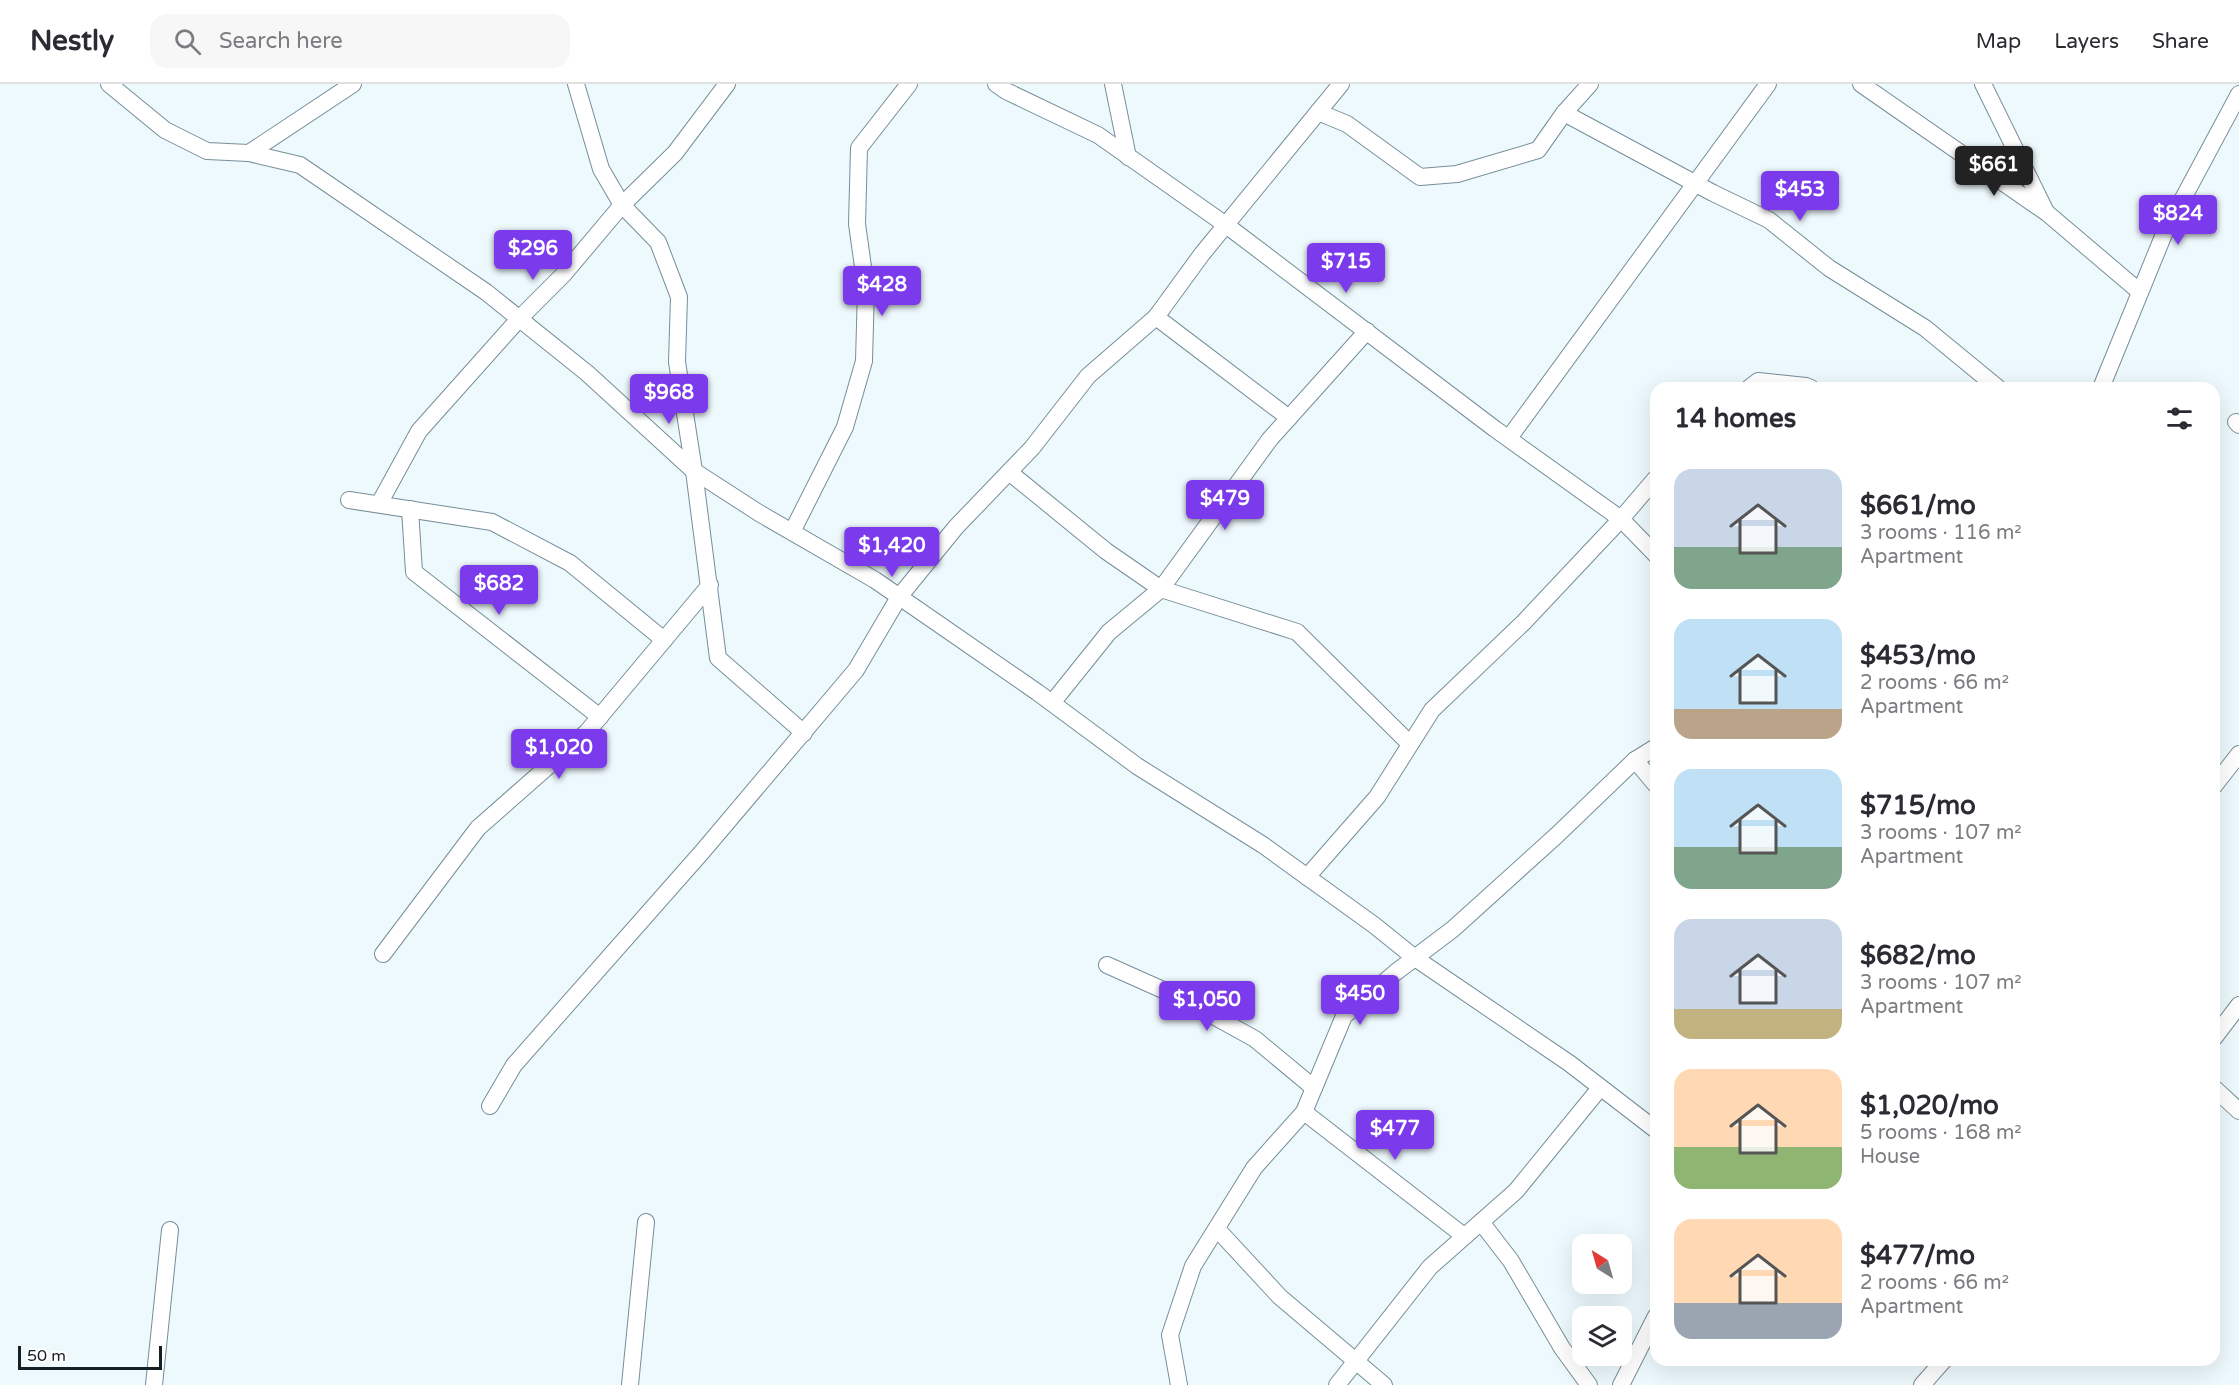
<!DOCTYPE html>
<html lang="en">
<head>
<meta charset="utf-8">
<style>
  body { margin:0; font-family:"Varela Round",sans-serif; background:#f7f7f7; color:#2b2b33; height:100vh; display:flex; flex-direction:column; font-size:22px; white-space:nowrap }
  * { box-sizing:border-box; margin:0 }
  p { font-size:20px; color:#7c7c81 }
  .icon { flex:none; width:33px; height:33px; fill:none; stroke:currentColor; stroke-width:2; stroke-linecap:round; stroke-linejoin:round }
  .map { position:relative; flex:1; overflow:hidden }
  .panel { position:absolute; left:1650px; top:298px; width:570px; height:984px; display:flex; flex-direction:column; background:#fff; border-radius:18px; box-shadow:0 6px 24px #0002 }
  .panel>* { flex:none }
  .needle { width:39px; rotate:323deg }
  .fabs { position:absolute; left:1572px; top:1150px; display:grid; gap:12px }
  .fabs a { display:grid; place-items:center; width:60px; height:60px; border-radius:12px; background:#fff; box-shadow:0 6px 24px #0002; font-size:30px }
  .scale { position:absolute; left:18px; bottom:15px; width:144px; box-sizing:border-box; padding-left:6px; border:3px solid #161f23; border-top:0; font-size:16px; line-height:21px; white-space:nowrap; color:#161f23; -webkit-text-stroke:4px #fff; paint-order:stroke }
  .price { position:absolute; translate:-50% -51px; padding:0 14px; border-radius:6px; background:#7c3aed; color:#fff; font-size:20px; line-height:39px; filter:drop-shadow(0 2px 3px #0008) }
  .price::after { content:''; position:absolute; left:50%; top:36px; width:18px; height:14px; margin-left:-9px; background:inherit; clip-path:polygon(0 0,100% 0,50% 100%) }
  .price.on { background:#222; color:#fff }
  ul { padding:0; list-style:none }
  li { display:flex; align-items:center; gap:18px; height:150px; padding:0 24px }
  li span { display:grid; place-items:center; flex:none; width:168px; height:120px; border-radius:18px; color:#555 }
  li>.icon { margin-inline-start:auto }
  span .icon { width:72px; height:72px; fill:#fffc; stroke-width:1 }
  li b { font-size:26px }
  h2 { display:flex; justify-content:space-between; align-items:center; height:72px; padding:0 24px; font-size:26px }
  header { display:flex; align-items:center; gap:36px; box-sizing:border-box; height:84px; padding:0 30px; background:#fff; border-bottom:2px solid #e1e1e2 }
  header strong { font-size:28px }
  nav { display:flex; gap:33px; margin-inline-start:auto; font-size:21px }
  .search { width:420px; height:54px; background:#f7f7f7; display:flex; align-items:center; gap:15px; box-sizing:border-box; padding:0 21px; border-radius:18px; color:#7c7c81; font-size:22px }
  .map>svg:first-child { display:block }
</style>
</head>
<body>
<header>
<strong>Nestly</strong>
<div class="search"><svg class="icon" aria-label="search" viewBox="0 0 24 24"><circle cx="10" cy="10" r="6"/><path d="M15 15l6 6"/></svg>Search here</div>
<nav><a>Map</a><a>Layers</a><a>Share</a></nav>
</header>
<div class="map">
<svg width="2239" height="1301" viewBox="0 0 2239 1301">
  <rect width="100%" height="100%" fill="#eef9fe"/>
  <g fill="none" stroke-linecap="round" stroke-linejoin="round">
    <defs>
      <g id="minor">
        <polyline points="109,0 165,46 207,67 249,69 300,81 486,208 587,289 694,387 759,429 875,496 1037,608 1137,682 1263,761 1374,841 1415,874 1569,979 1656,1046"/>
        <polyline points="576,0 601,85 622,121 658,158 679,213 677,278 694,387 718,574 804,649"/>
        <polyline points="996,0 1006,7 1098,51 1226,141 1495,345 1621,435 1656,471"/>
        <polyline points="1113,0 1128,73"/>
        <polyline points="1861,0 2047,129 2140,208"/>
        <polyline points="1983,0 2045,126"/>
        <polyline points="1318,28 1347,40 1420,93 1457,90 1538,66 1564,29 1590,0"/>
        <polyline points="1564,29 1713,109 1769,136 1829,184 1925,244 1998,304"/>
        <polyline points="249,69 353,0"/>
        <polyline points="1156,233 1289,334"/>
        <polyline points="1749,304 1758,297 1806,302 1811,304"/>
        <polyline points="2101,304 2164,150 2239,10"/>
        <polyline points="2236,338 2239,341"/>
        <polyline points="1509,354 1768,0"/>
        <polyline points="1009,388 1106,467 1161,505 1297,548 1410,660"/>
        <polyline points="349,416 492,438 570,479 664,556"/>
        <polyline points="379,420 419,347 519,235 563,191 622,121 675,69 727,0"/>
        <polyline points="410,425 414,488 600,633"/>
        <polyline points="792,448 845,343 864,277 866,204 857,140 859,64 909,0"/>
        <polyline points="1052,619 1109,548 1161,505 1270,355 1367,247"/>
        <polyline points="1635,676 1656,701"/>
        <polyline points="2214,702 2239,670"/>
        <polyline points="1307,793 1377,713 1432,626 1524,538 1621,435 1656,394"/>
        <polyline points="383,870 478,744 587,648 710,501"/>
        <polyline points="1107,881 1181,914 1255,955 1314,1004"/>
        <polyline points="2214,954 2239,921"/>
        <polyline points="2214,1004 2239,1027"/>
        <polyline points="490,1022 514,981 702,768 856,586 899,513 956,443 1032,364 1088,292 1156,233 1202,170 1341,0"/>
        <polyline points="1304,1028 1464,1152"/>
        <polyline points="1481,1138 1511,1177 1562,1264 1589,1301"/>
        <polyline points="1217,1145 1280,1213 1384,1301"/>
        <polyline points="154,1301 170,1146"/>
        <polyline points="630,1301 646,1138"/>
        <polyline points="1179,1301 1170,1251 1193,1182 1254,1084 1304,1028 1344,932 1396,888 1453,845 1557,751 1635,676 1656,663"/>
        <polyline points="1337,1301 1430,1183 1516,1107 1600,1004"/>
        <polyline points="1621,1301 1656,1232"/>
        <polyline points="1922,1301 1944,1276"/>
      </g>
    </defs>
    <use href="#minor" stroke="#768e99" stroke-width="18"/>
    <use href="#minor" stroke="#fff" stroke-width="16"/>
  </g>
</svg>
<div class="fabs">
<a><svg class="needle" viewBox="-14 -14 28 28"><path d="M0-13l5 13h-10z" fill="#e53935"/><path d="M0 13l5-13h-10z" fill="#7c7c81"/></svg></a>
<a><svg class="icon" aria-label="layers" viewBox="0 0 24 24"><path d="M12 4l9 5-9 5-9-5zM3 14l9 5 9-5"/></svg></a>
</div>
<div class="scale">50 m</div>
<b class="price on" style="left:1994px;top:113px">$661</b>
<b class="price" style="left:1800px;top:138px">$453</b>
<b class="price" style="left:2178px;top:162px">$824</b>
<b class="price" style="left:533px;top:197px">$296</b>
<b class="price" style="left:1346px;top:210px">$715</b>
<b class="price" style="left:882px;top:233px">$428</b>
<b class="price" style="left:669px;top:341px">$968</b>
<b class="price" style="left:1225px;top:447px">$479</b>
<b class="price" style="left:892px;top:494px">$1,420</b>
<b class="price" style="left:499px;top:532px">$682</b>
<b class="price" style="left:559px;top:696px">$1,020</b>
<b class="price" style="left:1360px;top:942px">$450</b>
<b class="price" style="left:1207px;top:948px">$1,050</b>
<b class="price" style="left:1395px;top:1077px">$477</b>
<section class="panel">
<h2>14 homes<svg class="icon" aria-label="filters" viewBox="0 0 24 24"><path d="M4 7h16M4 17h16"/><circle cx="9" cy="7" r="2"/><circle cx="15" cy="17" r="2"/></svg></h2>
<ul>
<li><span style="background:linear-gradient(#c9d6e8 65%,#7fa58c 0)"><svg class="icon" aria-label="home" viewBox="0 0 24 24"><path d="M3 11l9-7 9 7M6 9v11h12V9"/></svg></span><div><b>$661/mo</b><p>3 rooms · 116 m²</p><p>Apartment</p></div></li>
<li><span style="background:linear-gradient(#bfe0f5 75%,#b9a48a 0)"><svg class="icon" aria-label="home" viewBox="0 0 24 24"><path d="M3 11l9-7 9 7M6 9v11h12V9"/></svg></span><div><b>$453/mo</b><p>2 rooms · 66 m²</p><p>Apartment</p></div></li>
<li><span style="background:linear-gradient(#bfe0f5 65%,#7fa58c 0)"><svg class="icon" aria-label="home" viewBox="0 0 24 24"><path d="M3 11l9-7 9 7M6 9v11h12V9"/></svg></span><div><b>$715/mo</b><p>3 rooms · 107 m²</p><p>Apartment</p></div></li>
<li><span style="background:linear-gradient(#c9d6e8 75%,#c2b280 0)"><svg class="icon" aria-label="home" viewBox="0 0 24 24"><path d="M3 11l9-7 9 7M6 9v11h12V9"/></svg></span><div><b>$682/mo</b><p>3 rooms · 107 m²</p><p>Apartment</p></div></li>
<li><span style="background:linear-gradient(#ffd9b3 65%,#8fb573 0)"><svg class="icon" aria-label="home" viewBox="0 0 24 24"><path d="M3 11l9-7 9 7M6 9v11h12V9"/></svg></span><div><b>$1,020/mo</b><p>5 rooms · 168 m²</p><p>House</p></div></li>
<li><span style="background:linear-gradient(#ffd9b3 70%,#9aa5b1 0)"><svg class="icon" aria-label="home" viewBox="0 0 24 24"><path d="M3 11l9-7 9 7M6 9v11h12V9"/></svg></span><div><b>$477/mo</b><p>2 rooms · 66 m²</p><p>Apartment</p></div></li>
</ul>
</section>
</div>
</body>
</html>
